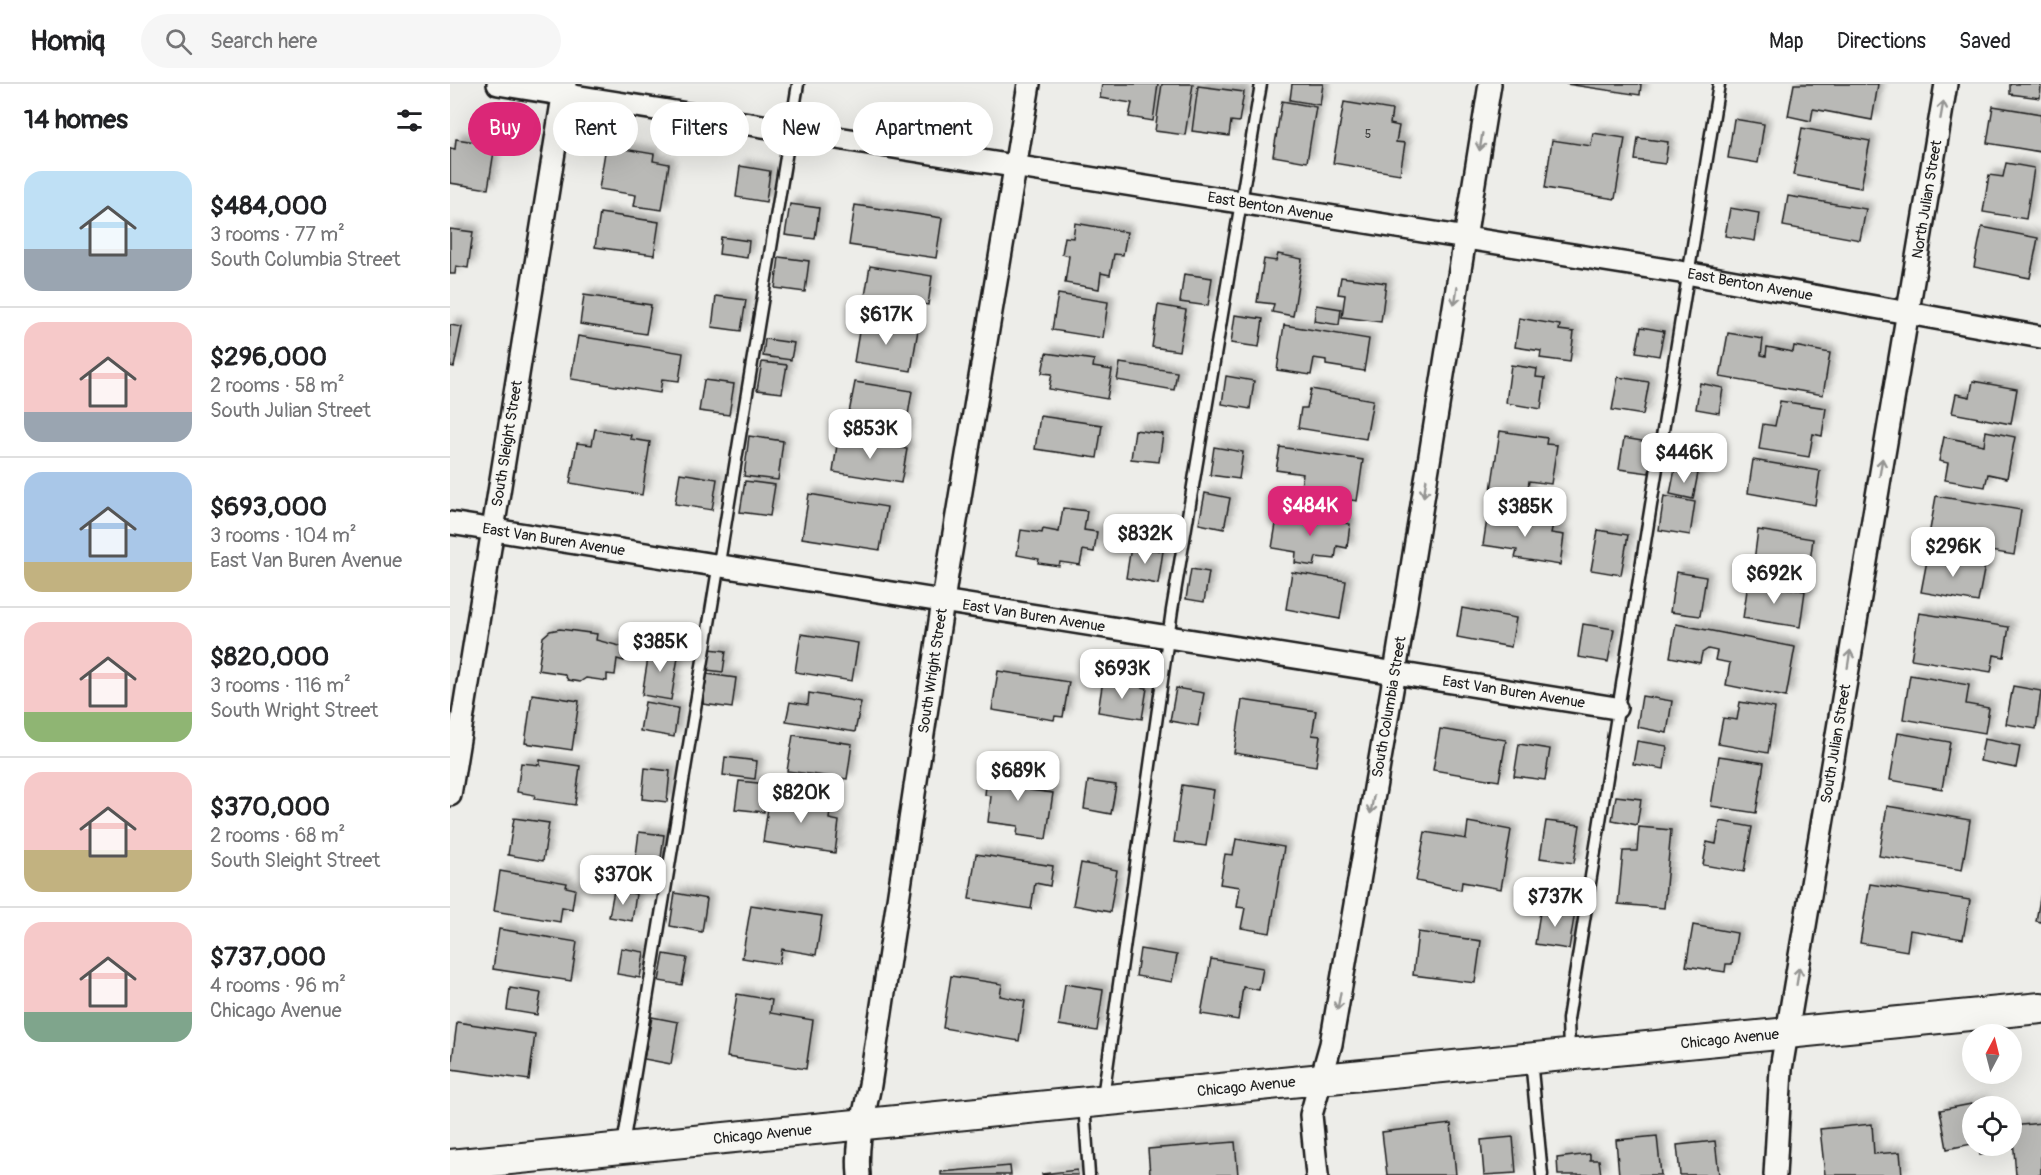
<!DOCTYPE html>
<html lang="en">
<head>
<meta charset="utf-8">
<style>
  body { margin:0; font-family:Pangolin,sans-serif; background:#f6f6f6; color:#202124; height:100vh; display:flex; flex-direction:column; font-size:22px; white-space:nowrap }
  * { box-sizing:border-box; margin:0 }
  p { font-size:20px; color:#757577 }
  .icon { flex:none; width:33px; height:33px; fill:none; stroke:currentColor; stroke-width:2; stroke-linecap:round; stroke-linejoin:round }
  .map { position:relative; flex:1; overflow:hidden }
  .side { display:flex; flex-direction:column; background:#fff; width:450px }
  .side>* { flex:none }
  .banner { position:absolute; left:18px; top:18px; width:570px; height:54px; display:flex; gap:12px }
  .needle { width:39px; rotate:7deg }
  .fabs { position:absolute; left:1512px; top:940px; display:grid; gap:12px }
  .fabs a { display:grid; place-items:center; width:60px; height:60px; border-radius:50%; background:#fff; box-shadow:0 6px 24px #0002; font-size:30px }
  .price { position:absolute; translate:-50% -51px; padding:0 14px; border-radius:12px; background:#fff; color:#222; font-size:20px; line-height:39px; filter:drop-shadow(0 2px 3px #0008) }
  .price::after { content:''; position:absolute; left:50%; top:36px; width:18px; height:14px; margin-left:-9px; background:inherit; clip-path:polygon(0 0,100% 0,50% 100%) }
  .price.active { background:#db2777; color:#fff }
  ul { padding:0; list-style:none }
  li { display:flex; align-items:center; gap:18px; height:150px; padding:0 24px }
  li+li { border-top:2px solid #e0e0e0 }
  li span { display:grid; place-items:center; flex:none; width:168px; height:120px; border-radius:18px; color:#555 }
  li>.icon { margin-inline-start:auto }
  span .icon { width:72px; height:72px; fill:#fffc; stroke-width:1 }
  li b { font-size:26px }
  h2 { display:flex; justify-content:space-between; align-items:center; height:72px; padding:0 24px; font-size:26px }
  .chip { padding:0 21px; border-radius:27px; background:#fff; box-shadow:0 6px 24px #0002; font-size:21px; line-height:54px }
  .chip.active { background:#db2777; color:#fff }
  header { display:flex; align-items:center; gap:36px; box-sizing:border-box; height:84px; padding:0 30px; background:#fff; border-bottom:2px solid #e0e0e0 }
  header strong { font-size:28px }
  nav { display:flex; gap:33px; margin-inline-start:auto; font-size:21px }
  .search { width:420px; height:54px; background:#f6f6f6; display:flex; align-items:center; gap:15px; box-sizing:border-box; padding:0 21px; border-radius:33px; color:#757577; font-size:22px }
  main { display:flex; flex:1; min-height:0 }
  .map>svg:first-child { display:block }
</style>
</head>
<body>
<header>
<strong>Homiq</strong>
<div class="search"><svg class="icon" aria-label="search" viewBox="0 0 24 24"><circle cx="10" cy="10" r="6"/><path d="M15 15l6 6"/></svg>Search here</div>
<nav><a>Map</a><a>Directions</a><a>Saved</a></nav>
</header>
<main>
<section class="side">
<h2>14 homes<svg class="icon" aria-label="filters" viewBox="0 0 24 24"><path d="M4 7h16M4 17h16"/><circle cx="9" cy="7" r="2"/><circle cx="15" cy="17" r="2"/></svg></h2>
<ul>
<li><span style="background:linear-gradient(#bfe0f5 65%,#9aa5b1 0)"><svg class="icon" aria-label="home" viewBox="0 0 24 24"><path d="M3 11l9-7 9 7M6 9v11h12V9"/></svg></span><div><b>$484,000</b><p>3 rooms · 77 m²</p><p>South Columbia Street</p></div></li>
<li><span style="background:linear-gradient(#f6c9c9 75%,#9aa5b1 0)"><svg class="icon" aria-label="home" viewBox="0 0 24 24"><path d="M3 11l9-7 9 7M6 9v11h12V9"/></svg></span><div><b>$296,000</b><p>2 rooms · 58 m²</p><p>South Julian Street</p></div></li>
<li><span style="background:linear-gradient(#a9c7e8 75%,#c2b280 0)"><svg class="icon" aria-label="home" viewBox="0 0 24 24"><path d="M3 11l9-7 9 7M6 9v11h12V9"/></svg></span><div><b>$693,000</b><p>3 rooms · 104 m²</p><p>East Van Buren Avenue</p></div></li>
<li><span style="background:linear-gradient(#f6c9c9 75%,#8fb573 0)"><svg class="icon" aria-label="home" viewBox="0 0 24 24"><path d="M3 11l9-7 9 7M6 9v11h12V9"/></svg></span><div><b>$820,000</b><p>3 rooms · 116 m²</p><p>South Wright Street</p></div></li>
<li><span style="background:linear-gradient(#f6c9c9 65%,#c2b280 0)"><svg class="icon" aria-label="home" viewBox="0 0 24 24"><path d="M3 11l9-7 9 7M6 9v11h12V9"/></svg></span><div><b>$370,000</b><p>2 rooms · 68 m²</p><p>South Sleight Street</p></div></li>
<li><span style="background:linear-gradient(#f6c9c9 75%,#7fa58c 0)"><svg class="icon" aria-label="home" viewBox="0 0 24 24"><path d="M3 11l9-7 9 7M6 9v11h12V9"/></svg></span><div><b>$737,000</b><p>4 rooms · 96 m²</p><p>Chicago Avenue</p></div></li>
</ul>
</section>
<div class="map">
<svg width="1591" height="1091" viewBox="0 0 1591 1091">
  <defs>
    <filter id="shadow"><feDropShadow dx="5.5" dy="-5.5" stdDeviation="3" flood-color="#0004"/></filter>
  </defs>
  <rect width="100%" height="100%" fill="#edede9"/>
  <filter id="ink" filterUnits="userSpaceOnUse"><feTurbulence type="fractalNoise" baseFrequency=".0167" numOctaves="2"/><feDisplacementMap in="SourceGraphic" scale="12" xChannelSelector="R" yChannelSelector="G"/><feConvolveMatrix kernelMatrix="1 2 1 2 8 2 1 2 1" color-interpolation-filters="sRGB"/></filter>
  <g filter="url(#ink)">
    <g fill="#b9b9b6" stroke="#1c1c1c" stroke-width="1.5" filter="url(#shadow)">
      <polygon points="652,0 708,0 703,37 679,33 682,19 650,14"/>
      <polygon points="712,0 743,0 735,51 705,47"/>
      <polygon points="842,0 873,0 870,21 840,16"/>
      <polygon points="1116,0 1191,0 1190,11"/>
      <polygon points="1344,0 1428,0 1422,36 1363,25 1361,37 1338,32"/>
      <polygon points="1560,0 1591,0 1590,14 1560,10"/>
      <polygon points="748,2 794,8 789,38 781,37 779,52 742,47"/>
      <polygon points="832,17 866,23 857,78 823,72"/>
      <polygon points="894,18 942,26 940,40 949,42 946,58 955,59 950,90 883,79"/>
      <polygon points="1543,22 1591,30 1591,68 1537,59"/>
      <polygon points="1284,35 1314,40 1308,79 1278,74"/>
      <polygon points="1352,44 1420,57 1411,104 1343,91"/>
      <polygon points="1143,49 1175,54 1165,115 1095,104 1102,56 1141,62"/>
      <polygon points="1188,54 1218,58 1215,80 1185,76"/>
      <polygon points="6,55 45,61 38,105 0,99 0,64 5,65"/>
      <polygon points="156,62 204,70 203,77 219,80 212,126 184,122 186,111 149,105"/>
      <polygon points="1556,79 1584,84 1576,135 1533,128 1539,91 1553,93"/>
      <polygon points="290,82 320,87 316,118 286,113"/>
      <polygon points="1338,112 1416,125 1410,156 1333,142"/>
      <polygon points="340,120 369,124 365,155 335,151"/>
      <polygon points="405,121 492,134 486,174 399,161"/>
      <polygon points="1280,124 1309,129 1305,157 1275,152"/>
      <polygon points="150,129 209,138 204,171 145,163"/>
      <polygon points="625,139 677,148 673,171 664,170 660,191 651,189 649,205 615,199 619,172 612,170 615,153 623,154"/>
      <polygon points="1532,143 1588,154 1580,194 1524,183"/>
      <polygon points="0,145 23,148 18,184 6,182 5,190 0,190"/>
      <polygon points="271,153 299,157 297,174 269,170"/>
      <polygon points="828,170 852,175 843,232 822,228 824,220 807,218 814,175 826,177"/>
      <polygon points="329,173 359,177 355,208 325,204"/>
      <polygon points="420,182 482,192 478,221 415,212"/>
      <polygon points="734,190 762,194 758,222 730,218"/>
      <polygon points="891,193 936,199 931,238 892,233 895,211 888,210"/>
      <polygon points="608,210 658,218 653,254 602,246"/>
      <polygon points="134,211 201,221 196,250 130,240"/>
      <polygon points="266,212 296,216 291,247 262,243"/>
      <polygon points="708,221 736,226 729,267 702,263"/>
      <polygon points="866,221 891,225 889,241 864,237"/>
      <polygon points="785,231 813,235 809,263 781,259"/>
      <polygon points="1069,234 1110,241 1109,246 1124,248 1120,278 1090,274 1091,267 1065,263"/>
      <polygon points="411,236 468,246 461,287 404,278"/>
      <polygon points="0,241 12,243 4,283 0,282"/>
      <polygon points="834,241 919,255 914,287 876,281 876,276 864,274 861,291 827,286"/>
      <polygon points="1191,243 1214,247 1209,272 1186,268"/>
      <polygon points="1278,249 1313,255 1311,271 1316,272 1317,263 1343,268 1344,262 1380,269 1373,311 1270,293"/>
      <polygon points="128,252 233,269 229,297 212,295 210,309 121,295"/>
      <polygon points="315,255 344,259 341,276 313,272"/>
      <polygon points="596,269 644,276 643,283 662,286 657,315 599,305 602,290 592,289"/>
      <polygon points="312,278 337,281 332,309 307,306"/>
      <polygon points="670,279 727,288 724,306 667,296"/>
      <polygon points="1061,281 1087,285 1086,293 1095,294 1091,325 1056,319"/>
      <polygon points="776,292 804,297 800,325 772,320"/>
      <polygon points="1168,293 1199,298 1193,331 1162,326"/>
      <polygon points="254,296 284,300 279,331 249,327"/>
      <polygon points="1523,297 1567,305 1561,340 1502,329 1506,310 1520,313"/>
      <polygon points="405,298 462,307 455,349 397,339"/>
      <polygon points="1250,299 1273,304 1269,329 1246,325"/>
      <polygon points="861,305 923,316 916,355 848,344 851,324 857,324"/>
      <polygon points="1330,317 1376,324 1372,352 1363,350 1359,373 1309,365 1313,340 1325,342"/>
      <polygon points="590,332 652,341 647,374 585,365"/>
      <polygon points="145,345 181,351 180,355 200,358 192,411 120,399 127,359 142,361"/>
      <polygon points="685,346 713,350 709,378 681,375"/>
      <polygon points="1050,347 1097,354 1096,360 1107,361 1101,400 1079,397 1077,411 1041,406"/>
      <polygon points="1536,347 1565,353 1557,394 1538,390 1535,403 1495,396 1498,379 1489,377 1494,353 1534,361"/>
      <polygon points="299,352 333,357 328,396 294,392"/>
      <polygon points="388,354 457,365 451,399 383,388"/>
      <polygon points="1174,354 1204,359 1199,389 1169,385"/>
      <polygon points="764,363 793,368 789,395 760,391"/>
      <polygon points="830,363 913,376 907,417 850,408 853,390 826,386"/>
      <polygon points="1303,376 1370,387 1365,421 1298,409"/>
      <polygon points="1225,385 1248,389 1243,415 1220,410"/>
      <polygon points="230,389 267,395 262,426 225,420"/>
      <polygon points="295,397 325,401 320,432 290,428"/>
      <polygon points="755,409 780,414 774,445 749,440"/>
      <polygon points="359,410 437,423 430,466 352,454"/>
      <polygon points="1214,412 1245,418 1240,451 1209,446"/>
      <polygon points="1486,412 1571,426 1564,471 1478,457"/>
      <polygon points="613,424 637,427 634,446 647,448 644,468 633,466 630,481 610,478 609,482 588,479 589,475 567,471 571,446 592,449 593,445 609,448"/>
      <polygon points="828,428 900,440 897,464 887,462 885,475 866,473 864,482 845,479 846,468 822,464"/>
      <polygon points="1038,429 1103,440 1101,449 1114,451 1110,481 1065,474 1067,466 1033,461"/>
      <polygon points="1148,446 1178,451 1171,491 1141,486"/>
      <polygon points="1308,446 1363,455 1359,485 1304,477"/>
      <polygon points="681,463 713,467 708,500 676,494"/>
      <polygon points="1478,471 1535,481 1528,518 1471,508"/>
      <polygon points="741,485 759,488 754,518 736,515"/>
      <polygon points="842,488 896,497 890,535 836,525"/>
      <polygon points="1226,488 1256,493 1250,532 1220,528"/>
      <polygon points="1298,499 1355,507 1350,543 1293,534"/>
      <polygon points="1012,524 1066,534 1061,563 1007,553"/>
      <polygon points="1469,529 1559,543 1554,573 1544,571 1541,588 1461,575"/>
      <polygon points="1133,540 1164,545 1158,578 1128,573"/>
      <polygon points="1226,540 1345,563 1336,613 1276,601 1280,579 1265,576 1267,567 1258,565 1252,569 1250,579 1220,573"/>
      <polygon points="110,545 147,550 146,556 174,563 174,577 167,575 165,591 157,590 157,597 136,594 130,598 118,596 114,590 88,586 93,553 100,547"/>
      <polygon points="351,550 408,559 402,597 345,588"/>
      <polygon points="200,562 229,567 221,616 192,611"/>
      <polygon points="260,565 276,567 273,588 257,586"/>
      <polygon points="548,587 619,598 613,633 605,632 604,636 542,626"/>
      <polygon points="257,590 286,594 282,624 253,620"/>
      <polygon points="1460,591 1519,601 1516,620 1539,624 1535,649 1453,635"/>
      <polygon points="653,596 697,604 692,635 648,628"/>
      <polygon points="1563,602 1591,607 1586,645 1556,640"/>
      <polygon points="726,604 754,609 748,642 720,637"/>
      <polygon points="359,609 411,618 405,648 336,637 340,618 358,621"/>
      <polygon points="82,610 129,617 122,666 75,659"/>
      <polygon points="1192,612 1222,617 1217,649 1187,643"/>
      <polygon points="792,616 866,627 862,651 870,652 866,682 784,669"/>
      <polygon points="195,618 228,624 224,653 190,647"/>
      <polygon points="1290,618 1325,624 1318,669 1268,660 1273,634 1287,636"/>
      <polygon points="990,645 1056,656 1049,697 983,686"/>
      <polygon points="1448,649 1500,658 1492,705 1440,696"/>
      <polygon points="343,651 402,660 397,695 337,687"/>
      <polygon points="1534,655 1570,662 1566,684 1530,677"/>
      <polygon points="1187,657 1217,662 1214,685 1183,680"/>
      <polygon points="1069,660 1100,665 1095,696 1064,692"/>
      <polygon points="1269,672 1314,679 1306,729 1261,722"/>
      <polygon points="275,673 307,677 305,695 273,691"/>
      <polygon points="90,676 130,682 125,721 84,715 85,711 67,708 71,679 90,681"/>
      <polygon points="538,682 583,689 580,706 603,709 596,755 567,751 568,742 538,738 541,712 535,711"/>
      <polygon points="195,684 220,687 217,718 192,715"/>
      <polygon points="289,697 317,700 314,728 285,725"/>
      <polygon points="638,697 666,701 661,730 634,725"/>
      <polygon points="732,701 764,706 756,762 724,758"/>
      <polygon points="320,710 381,718 379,735 389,737 385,769 313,758"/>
      <polygon points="1166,712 1191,715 1187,741 1162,736"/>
      <polygon points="1437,722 1520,736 1512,786 1429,772"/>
      <polygon points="64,734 99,739 93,777 58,771"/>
      <polygon points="1096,737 1130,741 1124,779 1090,774"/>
      <polygon points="1270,737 1302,743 1294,788 1253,781 1257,758 1266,760"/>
      <polygon points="1018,738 1061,746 1051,805 1012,798 1011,806 966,797 975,748 1016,755"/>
      <polygon points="1189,743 1221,746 1214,824 1168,820 1173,767 1187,767"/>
      <polygon points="189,748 214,751 210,782 185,779"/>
      <polygon points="786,755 834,763 820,849 791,844 795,824 787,823 790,803 770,800 775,770 783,771"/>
      <polygon points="526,770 603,782 600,802 585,799 581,825 519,815"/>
      <polygon points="631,779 667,786 660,828 623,821"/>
      <polygon points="50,787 117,799 116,803 125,805 122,825 112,823 110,838 44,827"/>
      <polygon points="1420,800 1520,816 1513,855 1460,846 1457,867 1410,859"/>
      <polygon points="164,806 186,810 182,837 159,833"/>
      <polygon points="225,809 257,815 252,848 220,842"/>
      <polygon points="1591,809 1591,838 1586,837"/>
      <polygon points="301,821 372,832 366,871 332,865 329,880 292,874"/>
      <polygon points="1091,822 1125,827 1119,865 1085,860"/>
      <polygon points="1243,841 1287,849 1282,880 1276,880 1275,888 1236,882"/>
      <polygon points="49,845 127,858 121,897 43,885"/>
      <polygon points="968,848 1031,857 1025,899 963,891"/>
      <polygon points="171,864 194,868 190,894 167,890"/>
      <polygon points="690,865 727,871 722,898 686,892"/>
      <polygon points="214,870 237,874 232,901 209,897"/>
      <polygon points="761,875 813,884 809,906 793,903 788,936 751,930"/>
      <polygon points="501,892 552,900 550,912 575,917 569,957 493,944"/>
      <polygon points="615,900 653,906 647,947 609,941"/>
      <polygon points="60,904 91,909 87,931 57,926"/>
      <polygon points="287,910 322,916 320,929 363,936 356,985 277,973"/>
      <polygon points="202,933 228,938 221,980 194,975"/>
      <polygon points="7,938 85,950 79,996 1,985"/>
      <polygon points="1532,1018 1533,1023 1522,1023 1522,1060 1497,1065 1490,1026"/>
      <polygon points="1591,1039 1591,1091 1566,1091 1562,1042"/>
      <polygon points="1001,1040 1006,1091 937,1091 932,1048"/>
      <polygon points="1422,1040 1424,1070 1450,1068 1452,1091 1375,1091 1370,1045"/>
      <polygon points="1207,1052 1211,1091 1169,1091 1166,1056"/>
      <polygon points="1063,1053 1066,1089 1034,1091 1031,1056"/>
      <polygon points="1265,1057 1269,1091 1230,1091 1227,1061"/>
      <polygon points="785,1058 788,1091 700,1091 698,1065"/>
      <polygon points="1528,1062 1548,1062 1549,1067 1530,1071"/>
      <polygon points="1140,1070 1140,1076 1149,1076 1151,1091 1108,1091 1107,1074"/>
      <polygon points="560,1082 561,1091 491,1091 491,1088"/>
      <polygon points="627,1086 628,1091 592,1091 592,1090"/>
    </g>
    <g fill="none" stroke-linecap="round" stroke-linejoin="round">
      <defs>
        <g id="lane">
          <polyline points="1119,968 1118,935 1269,0"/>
          <polyline points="1081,975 1092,1091"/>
          <polyline points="653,1013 722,526 811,0"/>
          <polyline points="634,1019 639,1091"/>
          <polyline points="173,1061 348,0"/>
        </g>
        <g id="street">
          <path id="s1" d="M48,0L1236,189L1591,253"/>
          <path id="s2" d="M0,439L1166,624"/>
          <path id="s3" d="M0,711L115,0"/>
          <path id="s4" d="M409,1091C406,1060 414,1031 420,1001L497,491L579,0"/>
          <path id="s5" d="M867,1091L861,1031L881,960L945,588L1040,0"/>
          <path id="s6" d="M1325,1091L1331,985L1496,0"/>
        </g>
        <g id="secondary">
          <path id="s7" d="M0,1081L1591,924"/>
        </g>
      </defs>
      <use href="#lane" stroke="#1c1c1c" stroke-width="15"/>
      <use href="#street" stroke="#1c1c1c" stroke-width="26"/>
      <use href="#secondary" stroke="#1c1c1c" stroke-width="34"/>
      <use href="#lane" stroke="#f6f6f2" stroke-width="10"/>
      <use href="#street" stroke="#f6f6f2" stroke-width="21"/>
      <use href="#secondary" stroke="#f6f6f2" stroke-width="30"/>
    </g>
    <defs><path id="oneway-shaft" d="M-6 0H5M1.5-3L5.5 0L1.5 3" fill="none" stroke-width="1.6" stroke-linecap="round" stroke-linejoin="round" transform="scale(1.5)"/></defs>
    <g stroke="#949492">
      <use href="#oneway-shaft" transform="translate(1492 26) rotate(-80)"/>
      <use href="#oneway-shaft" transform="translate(1031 58) rotate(99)"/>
      <use href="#oneway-shaft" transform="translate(1006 212) rotate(99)"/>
      <use href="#oneway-shaft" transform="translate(1431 383) rotate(-81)"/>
      <use href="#oneway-shaft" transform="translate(975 404) rotate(99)"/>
      <use href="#oneway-shaft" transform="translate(1399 575) rotate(-81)"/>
      <use href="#oneway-shaft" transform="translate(922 721) rotate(100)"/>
      <use href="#oneway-shaft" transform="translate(1348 892) rotate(-81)"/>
      <use href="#oneway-shaft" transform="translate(889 917) rotate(100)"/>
    </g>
  </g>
  <g text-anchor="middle" stroke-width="4.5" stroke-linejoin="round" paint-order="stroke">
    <g font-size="12" fill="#434342">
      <text x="918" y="54">5</text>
    </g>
    <g font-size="15" fill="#1c1c1c" stroke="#f6f6f2">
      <text dy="5" stroke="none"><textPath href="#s6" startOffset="988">North Julian Street</textPath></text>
      <text dy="5" stroke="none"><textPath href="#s1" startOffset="782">East Benton Avenue</textPath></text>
      <text dy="5" stroke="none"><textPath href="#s1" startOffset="1268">East Benton Avenue</textPath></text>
      <text dy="5" stroke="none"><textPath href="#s3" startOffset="356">South Sleight Street</textPath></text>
      <text dy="5" stroke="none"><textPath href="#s2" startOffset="105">East Van Buren Avenue</textPath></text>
      <text dy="5" stroke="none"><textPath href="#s2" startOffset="591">East Van Buren Avenue</textPath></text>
      <text dy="5" stroke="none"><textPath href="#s4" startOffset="510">South Wright Street</textPath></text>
      <text dy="5" stroke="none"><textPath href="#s2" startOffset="1077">East Van Buren Avenue</textPath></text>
      <text dy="5" stroke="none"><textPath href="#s5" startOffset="476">South Columbia Street</textPath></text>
      <text dy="5" stroke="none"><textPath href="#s6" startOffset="436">South Julian Street</textPath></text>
      <text dy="5" stroke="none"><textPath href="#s7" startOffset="1286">Chicago Avenue</textPath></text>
      <text dy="5" stroke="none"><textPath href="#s7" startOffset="800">Chicago Avenue</textPath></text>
      <text dy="5" stroke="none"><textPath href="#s7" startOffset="314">Chicago Avenue</textPath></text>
    </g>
  </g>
</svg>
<div class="fabs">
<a><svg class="needle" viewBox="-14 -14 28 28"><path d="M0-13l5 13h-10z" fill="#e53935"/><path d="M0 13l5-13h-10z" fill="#757577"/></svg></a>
<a><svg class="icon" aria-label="locate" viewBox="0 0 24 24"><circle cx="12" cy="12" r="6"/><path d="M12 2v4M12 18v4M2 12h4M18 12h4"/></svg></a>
</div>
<b class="price" style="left:436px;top:262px">$617K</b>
<b class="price" style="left:420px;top:376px">$853K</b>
<b class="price" style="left:1234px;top:400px">$446K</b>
<b class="price active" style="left:860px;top:453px">$484K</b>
<b class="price" style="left:1075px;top:454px">$385K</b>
<b class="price" style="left:695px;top:481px">$832K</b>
<b class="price" style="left:1503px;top:494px">$296K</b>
<b class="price" style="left:1324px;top:521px">$692K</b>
<b class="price" style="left:210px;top:589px">$385K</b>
<b class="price" style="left:672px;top:616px">$693K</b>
<b class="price" style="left:568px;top:718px">$689K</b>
<b class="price" style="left:351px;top:740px">$820K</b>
<b class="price" style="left:173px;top:822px">$370K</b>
<b class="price" style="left:1105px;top:844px">$737K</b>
<div class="banner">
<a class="chip active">Buy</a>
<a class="chip">Rent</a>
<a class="chip">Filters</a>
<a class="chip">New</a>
<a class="chip">Apartment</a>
</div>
</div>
</main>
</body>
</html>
